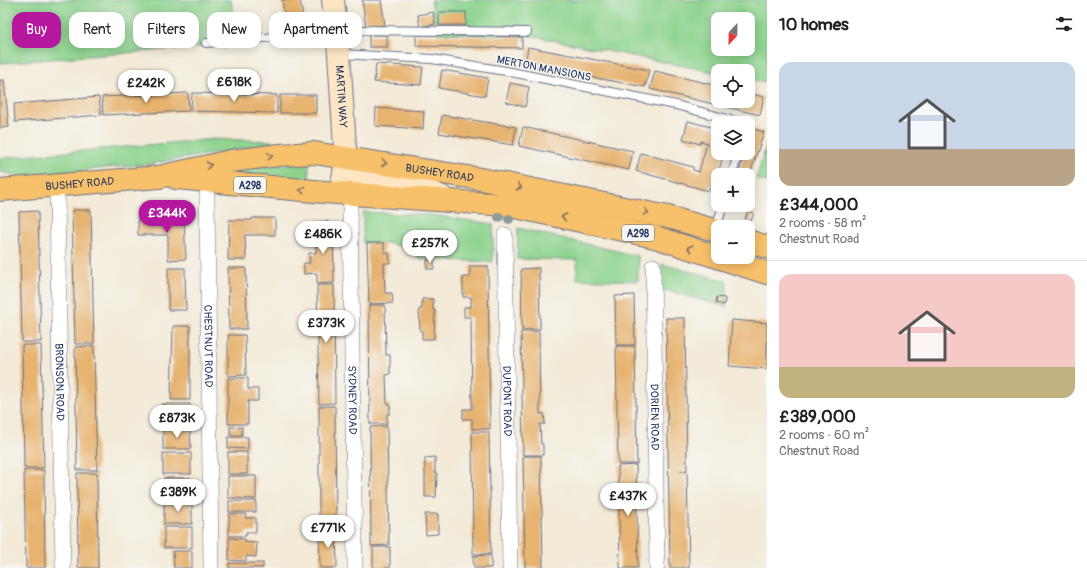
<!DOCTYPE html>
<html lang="en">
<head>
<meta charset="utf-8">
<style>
  body { margin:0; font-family:Pangolin,sans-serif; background:#f6f6f6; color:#222; height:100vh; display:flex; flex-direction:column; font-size:15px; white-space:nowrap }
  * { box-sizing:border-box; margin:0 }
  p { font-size:13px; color:#767676 }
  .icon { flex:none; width:22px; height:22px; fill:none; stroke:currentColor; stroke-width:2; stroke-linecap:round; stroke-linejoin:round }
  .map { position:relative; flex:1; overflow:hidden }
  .details { display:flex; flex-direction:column; background:#fff; width:320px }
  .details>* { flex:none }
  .top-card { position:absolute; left:12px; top:12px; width:380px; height:36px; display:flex; gap:8px }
  .needle { width:26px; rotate:202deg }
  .buttons { position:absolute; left:711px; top:12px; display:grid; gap:8px }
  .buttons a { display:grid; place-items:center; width:44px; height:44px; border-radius:8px; background:#fff; box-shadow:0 2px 10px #0003; font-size:20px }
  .price { position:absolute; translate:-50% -34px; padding:0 9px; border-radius:14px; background:#fff; color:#222; font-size:13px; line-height:26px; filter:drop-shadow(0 1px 2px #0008) }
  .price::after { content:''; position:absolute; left:50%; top:24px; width:12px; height:9px; margin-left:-6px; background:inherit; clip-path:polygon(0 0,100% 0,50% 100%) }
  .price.active { background:#b5179e; color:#fff }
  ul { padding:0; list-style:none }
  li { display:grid; align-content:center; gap:8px; height:212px; padding:0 12px }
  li+li { border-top:1px solid #e0e0e0 }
  li span { display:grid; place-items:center; height:124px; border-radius:12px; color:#555 }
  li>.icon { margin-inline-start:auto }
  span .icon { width:72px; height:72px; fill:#fffc; stroke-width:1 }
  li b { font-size:17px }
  h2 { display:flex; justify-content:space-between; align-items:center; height:48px; padding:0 12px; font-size:17px }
  .chip { padding:0 14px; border-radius:12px; background:#fff; box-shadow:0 2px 10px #0003; font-size:14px; line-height:36px }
  .chip.active { background:#b5179e; color:#fff }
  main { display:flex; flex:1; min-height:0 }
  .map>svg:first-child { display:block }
</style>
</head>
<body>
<main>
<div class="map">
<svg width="767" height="568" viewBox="0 0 767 568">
  <rect width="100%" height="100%" fill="#f6f6f2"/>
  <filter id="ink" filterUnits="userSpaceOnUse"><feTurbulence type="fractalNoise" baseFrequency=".025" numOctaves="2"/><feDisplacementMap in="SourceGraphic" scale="8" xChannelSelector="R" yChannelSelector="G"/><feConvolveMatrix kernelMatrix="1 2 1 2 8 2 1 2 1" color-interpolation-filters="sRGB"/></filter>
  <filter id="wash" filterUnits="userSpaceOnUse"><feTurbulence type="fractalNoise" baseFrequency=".012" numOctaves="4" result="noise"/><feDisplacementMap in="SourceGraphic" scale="16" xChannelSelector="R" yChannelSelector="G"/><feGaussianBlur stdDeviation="0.9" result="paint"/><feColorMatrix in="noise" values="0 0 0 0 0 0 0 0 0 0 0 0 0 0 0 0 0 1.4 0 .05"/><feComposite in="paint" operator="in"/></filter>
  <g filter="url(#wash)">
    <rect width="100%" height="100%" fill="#f3ead7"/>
    <g fill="#8dd38d" stroke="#548176" fill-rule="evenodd">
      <polygon points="0,0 231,0 238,44 0,63"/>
      <path d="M431,0H767V82L748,79V71H718V73L527,35L437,33ZM718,19H748V49H718Z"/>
      <polygon points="214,139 272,141 271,144 149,164 21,176 0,172 0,158"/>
      <polygon points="767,143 767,182 756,179"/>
      <polygon points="309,163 309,180 224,174 224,169"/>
      <polygon points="363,212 431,215 493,224 493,262 418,259 418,250 386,243 363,243"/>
      <polygon points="518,228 638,256 638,281 577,279 577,260 517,259"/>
      <polygon points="662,264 727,281 726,307 661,289"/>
    </g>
    <g id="blocks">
      <g fill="#e7b370">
        <polygon points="282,0 300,0 305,28 287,31"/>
        <polygon points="362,0 381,0 385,25 366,27"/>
        <polygon points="433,12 435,24 420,27 418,15"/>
        <rect x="439" y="12" width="27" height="13"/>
        <rect x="369" y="35" width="18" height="12"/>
        <polygon points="416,35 522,37 522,48 416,46"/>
        <polygon points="528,47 649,70 645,87 525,65"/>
        <polygon points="376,64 423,67 421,85 374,82"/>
        <polygon points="442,70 488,78 485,96 439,88"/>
        <polygon points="655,71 718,86 718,101 748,101 748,93 764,97 760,115 650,89"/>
        <polygon points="0,80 4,80 9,127 0,128"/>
        <polygon points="510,83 529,87 525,107 506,102"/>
        <polygon points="188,93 189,111 103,115 102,97"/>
        <polygon points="192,93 277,95 277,113 191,111"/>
        <rect x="280" y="95" width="36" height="18"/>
        <polygon points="99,97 101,115 15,122 14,104"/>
        <polygon points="376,108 424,111 423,129 375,126"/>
        <polygon points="442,115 516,127 513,145 439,133"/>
        <polygon points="688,121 718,129 718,153 724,153 716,180 713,179 709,191 636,171 641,153 693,167 693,170 699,172 707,143 701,141 700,144 683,139"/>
        <polygon points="523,127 633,151 629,170 519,146"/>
        <polygon points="753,129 764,132 748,180 748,175 738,175 745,153 748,153 748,143"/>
        <polygon points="72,210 91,210 94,344 75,344"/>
        <polygon points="38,211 41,342 22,342 19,212"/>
        <polygon points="748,211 754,213 751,221 745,219"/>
        <polygon points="138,218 184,220 186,259 168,260 168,235 138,235"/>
        <polygon points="252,218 275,218 275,235 245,235 246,260 228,260 229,220 252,220"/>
        <polygon points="328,221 328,225 333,225 334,283 317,284 317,273 304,274 304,263 310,263 309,253 316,253 316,222"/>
        <polygon points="367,243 384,243 384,253 389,253 390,263 384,263 385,293 392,293 393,303 369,304"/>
        <rect x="427" y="260" width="7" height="9"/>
        <polygon points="470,266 488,266 490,429 472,429 472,419 463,419 463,409 472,409 471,317 464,317 464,307 471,307 471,297 463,297 463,277 470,277"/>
        <polygon points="168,268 185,268 186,310 168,310"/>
        <polygon points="228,268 246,268 247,329 229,329"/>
        <polygon points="539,268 540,329 522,330 521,269"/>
        <polygon points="317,285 334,285 335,403 319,404"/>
        <polygon points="634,295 635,345 616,345 615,296"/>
        <polygon points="717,297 725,298 724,305 716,303"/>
        <polygon points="422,299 433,299 433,310 435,310 434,339 422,339 422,331 420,331 419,309 422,309"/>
        <polygon points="369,305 385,305 386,355 390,355 390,374 386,375 387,404 390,404 390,414 387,414 387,424 370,424"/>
        <polygon points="666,318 685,318 687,470 680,471 687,471 689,568 670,568"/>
        <polygon points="732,320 767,323 767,369 729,366"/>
        <polygon points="173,326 190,326 190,400 171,400"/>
        <polygon points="539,331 540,414 544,413 545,424 540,424 541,444 543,444 543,455 523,455 521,332"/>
        <polygon points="228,335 245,335 246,375 228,376"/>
        <polygon points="22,345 41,345 44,468 24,468"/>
        <polygon points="94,346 97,470 77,470 75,347"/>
        <polygon points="616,346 635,346 637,464 618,464"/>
        <polygon points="228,378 248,378 248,389 258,389 258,401 248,401 248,424 228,424"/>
        <rect x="162" y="404" width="28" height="21"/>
        <polygon points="319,406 335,406 336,528 319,528"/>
        <polygon points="387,426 389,545 371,546 370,427"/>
        <rect x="230" y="427" width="12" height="8"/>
        <polygon points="163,428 190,428 191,449 163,449"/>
        <polygon points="472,432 489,432 491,554 473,554"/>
        <polygon points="228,437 248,437 248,449 228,448"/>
        <rect x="228" y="452" width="19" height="22"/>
        <rect x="163" y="453" width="28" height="21"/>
        <polygon points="523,456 541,456 543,568 525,568"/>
        <polygon points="435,457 435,473 437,473 436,497 425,497 425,458"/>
        <polygon points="636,465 638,568 620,568 618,466"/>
        <polygon points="24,470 44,470 45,568 26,568"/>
        <polygon points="77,473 97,473 98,568 78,568"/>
        <polygon points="228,476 256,476 256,499 228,498"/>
        <polygon points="164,478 191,478 192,499 164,499"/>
        <rect x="229" y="501" width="27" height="11"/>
        <rect x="164" y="502" width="28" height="22"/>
        <polygon points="229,514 246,514 245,518 256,518 256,532 246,532 246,536 229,536"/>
        <polygon points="425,514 438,514 438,534 426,535"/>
        <rect x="164" y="527" width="28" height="21"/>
        <polygon points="319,530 336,530 337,568 320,568"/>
        <polygon points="229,538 245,539 245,542 257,543 256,557 246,556 246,561 229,560"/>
        <rect x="373" y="547" width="17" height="21"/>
        <polygon points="173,551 192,551 192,568 174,568"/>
        <polygon points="491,555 491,568 474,568 473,556"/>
        <rect x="229" y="563" width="34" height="5"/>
      </g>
    </g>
  </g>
  <g filter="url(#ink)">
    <use href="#blocks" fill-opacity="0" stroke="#677088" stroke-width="1"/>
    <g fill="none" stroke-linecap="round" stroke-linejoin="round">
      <defs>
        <g id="service">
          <polyline points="206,43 359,30 527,32"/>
          <polyline points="340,54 432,59 506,71 676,105 742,123"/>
          <polyline points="732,175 738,153"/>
          <polyline points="716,229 723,205"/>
        </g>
        <g id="minor">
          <path id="s1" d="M207,195L211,568"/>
          <path id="s2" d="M57,197L63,568"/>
          <path id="s3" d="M350,208L355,568"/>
          <path id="s4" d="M505,235L510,568"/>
          <path id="s5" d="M653,266L657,568"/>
        </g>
        <g id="secondary">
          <path id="s6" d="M333,0L339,54L346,163L340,192"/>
          <polyline points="346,163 357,173 430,192 442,197"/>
        </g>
        <g id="primary">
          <polyline points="176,178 324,192 506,205 655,237 767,273"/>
          <path id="s7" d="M0,190L159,177L231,161L279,155L314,153L481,179L668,217L718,231"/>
          <polyline points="748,241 767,247"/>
        </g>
      </defs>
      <use href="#service" stroke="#677088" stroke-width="10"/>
      <use href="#minor" stroke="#677088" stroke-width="16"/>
      <use href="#secondary" stroke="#677088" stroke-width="24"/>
      <use href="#primary" stroke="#677088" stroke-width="24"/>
      <use href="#service" stroke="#fff" stroke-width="8"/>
      <use href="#minor" stroke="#fff" stroke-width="15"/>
      <use href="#secondary" stroke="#fce6c4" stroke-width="22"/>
      <use href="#primary" stroke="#f7c06b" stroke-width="22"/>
    </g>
    <g fill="#8c9a9b">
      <circle cx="499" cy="217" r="5"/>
      <circle cx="509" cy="219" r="5"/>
    </g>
    <defs><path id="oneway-chevron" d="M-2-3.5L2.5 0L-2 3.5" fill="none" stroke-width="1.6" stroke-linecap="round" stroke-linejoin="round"/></defs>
    <g stroke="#7e7064">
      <use href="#oneway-chevron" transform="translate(270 156) rotate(-8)"/>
      <use href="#oneway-chevron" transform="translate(384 163) rotate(9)"/>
      <use href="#oneway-chevron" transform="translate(209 165) rotate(-11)"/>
      <use href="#oneway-chevron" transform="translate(519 187) rotate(12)"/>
      <use href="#oneway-chevron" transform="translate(302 190) rotate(-175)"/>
      <use href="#oneway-chevron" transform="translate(646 212) rotate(11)"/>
      <use href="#oneway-chevron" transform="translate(564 217) rotate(-169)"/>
      <use href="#oneway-chevron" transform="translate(690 248) rotate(-162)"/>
    </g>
  </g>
  <g text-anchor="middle" stroke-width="3" stroke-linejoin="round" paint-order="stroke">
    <g fill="#f6f6f2" stroke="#5d6b8a" stroke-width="1">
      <rect x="234" y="177" width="32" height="16" rx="3"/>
      <rect x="622" y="225" width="32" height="16" rx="3"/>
    </g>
    <g font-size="10" font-weight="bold" fill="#1b2f5e">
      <text x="250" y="189">A298</text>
      <text x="638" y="237">A298</text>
    </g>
    <g font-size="11" fill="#1b2f5e" stroke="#f6f6f2">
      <text transform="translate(544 68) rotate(11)" y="4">MERTON MANSIONS</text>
      <text dy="4" stroke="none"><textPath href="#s6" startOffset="97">MARTIN WAY</textPath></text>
      <text dy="4" stroke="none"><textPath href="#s7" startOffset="444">BUSHEY ROAD</textPath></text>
      <text dy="4" stroke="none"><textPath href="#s7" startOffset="80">BUSHEY ROAD</textPath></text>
      <text dy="4" stroke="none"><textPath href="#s1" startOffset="151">CHESTNUT ROAD</textPath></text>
      <text dy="4" stroke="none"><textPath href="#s2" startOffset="185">BRONSON ROAD</textPath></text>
      <text dy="4" stroke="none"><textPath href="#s3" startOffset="192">SYDNEY ROAD</textPath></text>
      <text dy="4" stroke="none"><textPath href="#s4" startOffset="166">DUPONT ROAD</textPath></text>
      <text dy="4" stroke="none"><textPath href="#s5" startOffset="151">DORIEN ROAD</textPath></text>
    </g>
  </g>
</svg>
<div class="buttons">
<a><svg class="needle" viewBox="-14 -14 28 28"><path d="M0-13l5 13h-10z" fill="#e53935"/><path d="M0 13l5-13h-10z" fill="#767676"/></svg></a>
<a><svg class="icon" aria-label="locate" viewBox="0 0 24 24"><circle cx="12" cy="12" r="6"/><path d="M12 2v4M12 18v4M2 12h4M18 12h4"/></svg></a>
<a><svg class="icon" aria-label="layers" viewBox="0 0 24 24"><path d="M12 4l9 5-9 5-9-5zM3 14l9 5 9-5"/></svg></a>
<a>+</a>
<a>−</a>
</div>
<b class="price" style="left:234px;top:103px">£618K</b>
<b class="price" style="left:146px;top:104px">£242K</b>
<b class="price active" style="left:167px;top:234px">£344K</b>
<b class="price" style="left:323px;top:255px">£486K</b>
<b class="price" style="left:430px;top:264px">£257K</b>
<b class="price" style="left:326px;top:344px">£373K</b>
<b class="price" style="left:177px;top:439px">£873K</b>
<b class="price" style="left:178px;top:513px">£389K</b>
<b class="price" style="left:628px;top:517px">£437K</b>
<b class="price" style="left:328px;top:549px">£771K</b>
<div class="top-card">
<a class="chip active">Buy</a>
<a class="chip">Rent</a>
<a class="chip">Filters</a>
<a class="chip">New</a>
<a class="chip">Apartment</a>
</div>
</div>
<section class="details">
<h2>10 homes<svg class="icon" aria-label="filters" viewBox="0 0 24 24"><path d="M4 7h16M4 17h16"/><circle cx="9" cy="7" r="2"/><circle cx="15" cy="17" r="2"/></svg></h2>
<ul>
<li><span style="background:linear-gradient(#c9d6e8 70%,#b9a48a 0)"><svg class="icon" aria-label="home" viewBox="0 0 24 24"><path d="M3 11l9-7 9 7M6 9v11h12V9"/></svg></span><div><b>£344,000</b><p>2 rooms · 58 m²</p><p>Chestnut Road</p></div></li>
<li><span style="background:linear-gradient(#f6c9c9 75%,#c2b280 0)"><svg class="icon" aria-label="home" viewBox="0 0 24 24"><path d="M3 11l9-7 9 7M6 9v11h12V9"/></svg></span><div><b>£389,000</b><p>2 rooms · 60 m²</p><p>Chestnut Road</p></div></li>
</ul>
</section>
</main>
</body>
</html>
